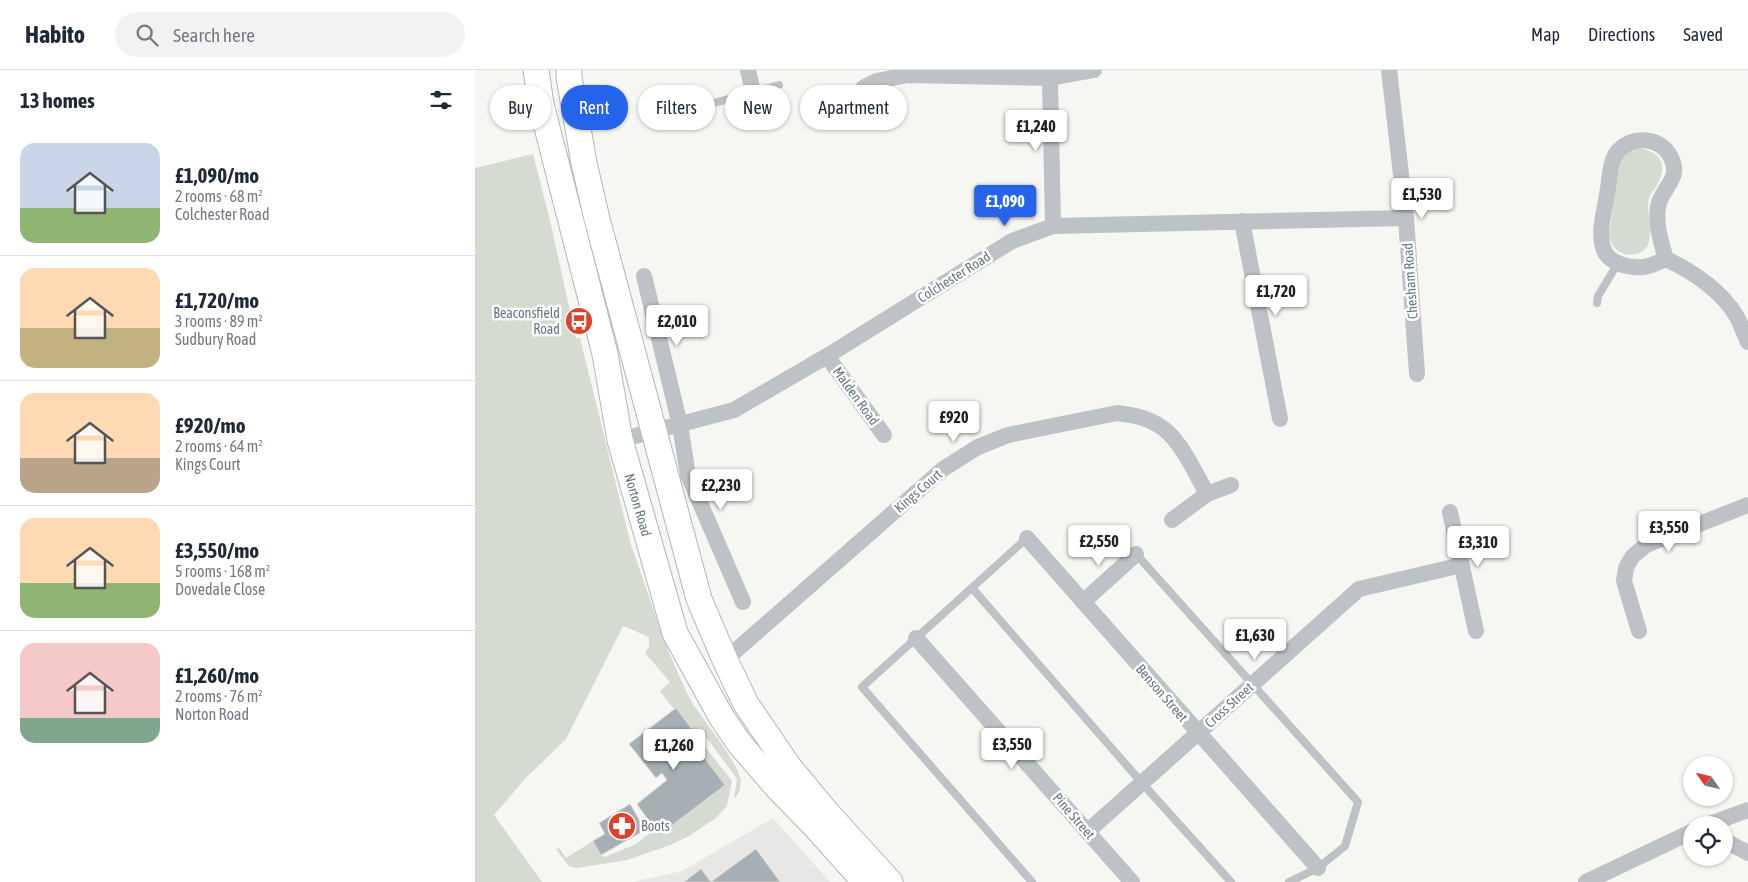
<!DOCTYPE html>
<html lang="en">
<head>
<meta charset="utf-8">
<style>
  body { margin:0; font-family:"Asap Condensed",sans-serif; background:#f2f2f3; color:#1f2937; height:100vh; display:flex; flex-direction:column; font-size:19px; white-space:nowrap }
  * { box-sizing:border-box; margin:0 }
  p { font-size:16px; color:#747a83 }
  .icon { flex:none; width:28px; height:28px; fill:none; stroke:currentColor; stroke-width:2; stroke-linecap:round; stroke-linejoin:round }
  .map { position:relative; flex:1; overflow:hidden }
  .details { display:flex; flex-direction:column; background:#fff; width:475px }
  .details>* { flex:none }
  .top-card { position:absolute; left:15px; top:15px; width:475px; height:45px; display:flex; gap:10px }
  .needle { width:32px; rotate:304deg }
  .tools { position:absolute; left:1208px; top:686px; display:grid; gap:10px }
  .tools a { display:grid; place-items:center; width:50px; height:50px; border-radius:50%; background:#fff; box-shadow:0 1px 4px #0004; font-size:25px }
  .price { position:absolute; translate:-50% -42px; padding:0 11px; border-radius:5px; background:#fff; color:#222; font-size:16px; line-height:32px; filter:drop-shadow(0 1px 2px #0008) }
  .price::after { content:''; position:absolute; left:50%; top:30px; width:15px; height:11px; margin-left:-8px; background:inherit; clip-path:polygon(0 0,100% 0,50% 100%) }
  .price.selected { background:#2563eb; color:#fff }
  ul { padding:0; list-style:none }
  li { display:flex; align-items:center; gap:15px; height:125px; padding:0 20px }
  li+li { border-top:1px solid #e0e1e3 }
  li span { display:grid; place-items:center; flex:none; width:140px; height:100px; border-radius:15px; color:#555 }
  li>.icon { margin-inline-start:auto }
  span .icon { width:60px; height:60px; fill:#fffc; stroke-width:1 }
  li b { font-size:21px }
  h2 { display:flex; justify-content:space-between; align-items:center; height:60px; padding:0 20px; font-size:21px }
  .chip { padding:0 18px; border-radius:22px; background:#fff; box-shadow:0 1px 4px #0004; font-size:18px; line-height:45px }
  .chip.selected { background:#2563eb; color:#fff }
  header { display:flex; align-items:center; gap:30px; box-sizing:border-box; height:70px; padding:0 25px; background:#fff; border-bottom:1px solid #e0e1e3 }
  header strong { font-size:24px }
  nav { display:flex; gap:28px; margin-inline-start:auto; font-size:18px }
  .search { width:350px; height:45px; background:#f2f2f3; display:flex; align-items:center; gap:12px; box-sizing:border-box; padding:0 18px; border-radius:28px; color:#747a83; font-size:19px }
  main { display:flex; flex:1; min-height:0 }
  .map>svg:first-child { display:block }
</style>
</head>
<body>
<header>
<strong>Habito</strong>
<div class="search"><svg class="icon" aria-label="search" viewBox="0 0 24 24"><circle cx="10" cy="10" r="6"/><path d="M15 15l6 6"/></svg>Search here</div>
<nav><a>Map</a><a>Directions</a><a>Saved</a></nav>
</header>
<main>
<section class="details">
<h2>13 homes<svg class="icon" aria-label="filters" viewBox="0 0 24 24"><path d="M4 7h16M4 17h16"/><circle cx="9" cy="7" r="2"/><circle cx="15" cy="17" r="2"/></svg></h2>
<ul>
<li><span style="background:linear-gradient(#c9d6e8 65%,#8fb573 0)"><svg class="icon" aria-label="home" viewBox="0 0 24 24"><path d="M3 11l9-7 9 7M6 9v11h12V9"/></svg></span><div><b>£1,090/mo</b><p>2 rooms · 68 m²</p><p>Colchester Road</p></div></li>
<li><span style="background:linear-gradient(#ffd9b3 60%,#c2b280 0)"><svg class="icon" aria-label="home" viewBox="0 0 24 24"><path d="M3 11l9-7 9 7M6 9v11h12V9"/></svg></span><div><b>£1,720/mo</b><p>3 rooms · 89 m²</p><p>Sudbury Road</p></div></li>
<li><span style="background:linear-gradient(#ffd9b3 65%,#b9a48a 0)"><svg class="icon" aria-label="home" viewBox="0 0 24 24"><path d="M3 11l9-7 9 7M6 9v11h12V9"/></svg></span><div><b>£920/mo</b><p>2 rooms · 64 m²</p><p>Kings Court</p></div></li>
<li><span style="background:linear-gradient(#ffd9b3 65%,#8fb573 0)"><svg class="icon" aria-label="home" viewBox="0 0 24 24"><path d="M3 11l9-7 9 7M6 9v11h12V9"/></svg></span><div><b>£3,550/mo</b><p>5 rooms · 168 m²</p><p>Dovedale Close</p></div></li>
<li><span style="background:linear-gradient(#f6c9c9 75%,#7fa58c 0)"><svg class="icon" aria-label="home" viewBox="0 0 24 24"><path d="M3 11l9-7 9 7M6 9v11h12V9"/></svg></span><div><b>£1,260/mo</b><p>2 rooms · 76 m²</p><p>Norton Road</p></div></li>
</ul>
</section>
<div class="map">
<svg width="1273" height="812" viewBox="0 0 1273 812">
  <rect width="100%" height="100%" fill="#f6f6f3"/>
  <polygon fill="#e7e7e6" points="298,748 355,812 157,812 207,801"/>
  <g fill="#d6dbd2">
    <path d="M1157,78C1177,78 1195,88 1184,111C1182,117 1176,122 1174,128C1170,142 1183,174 1166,182C1160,185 1153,186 1147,183C1139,180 1136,173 1134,165L1145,90Z"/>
    <path d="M58,84L76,155L101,268H105L156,475C172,518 184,562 203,603C208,614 212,625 218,634C229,651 262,691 265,708C267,716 264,723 259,729L262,709L226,660L220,664L201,638H198L185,621L195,612L170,583L174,577V567L148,556L91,669L50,709L19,745L67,812H0V98Z"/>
    <polygon points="227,673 257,711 252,736 241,748 214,766 195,775 152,790 102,798 95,797 92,794 81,779 84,778 91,788 118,771 126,785 130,787 161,774 180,759 184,764 250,715 221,677"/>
  </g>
  <g fill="#a6b0b4" stroke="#d7d7d5">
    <polygon points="201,638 227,673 221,677 250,715 184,765 162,734 192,710 187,703 181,708 154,674"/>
    <polygon points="155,734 170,760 126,785 118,771 130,764 124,753"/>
    <polygon points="281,779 305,812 209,812 226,799 236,812"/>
  </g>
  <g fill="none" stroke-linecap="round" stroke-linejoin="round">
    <defs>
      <g id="primary">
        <polyline points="61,0 66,34 130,284 145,370 200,563 247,648 264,673 301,716 338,754 390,812"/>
        <polyline points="94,0 94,7 109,93 122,149 224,529 250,590 271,634 314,697 353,744 415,812"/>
      </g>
    </defs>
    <use href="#primary" stroke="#b0b6b9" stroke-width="27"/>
    <g stroke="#bcc2c5" stroke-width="8">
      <polyline points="239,33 304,15"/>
      <polyline points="1122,233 1123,226 1143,193"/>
      <polyline points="552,468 387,617 557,812"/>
      <polyline points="661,484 883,732 870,776 843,798 814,812"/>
      <polyline points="497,518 667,713 756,812"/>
    </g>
    <g stroke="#bcc2c5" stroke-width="16">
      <polyline points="273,0 278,22"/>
      <polyline points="914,0 931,148 942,304"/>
      <polyline points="575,8 578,156"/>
      <polyline points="388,18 402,11 433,5 575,8 619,0"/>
      <polyline points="767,151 805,349"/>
      <path d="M1191,189C1186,172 1179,151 1184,133C1190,114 1208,107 1194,84C1183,67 1158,66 1144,80C1134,90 1135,111 1132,124C1130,140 1123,160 1128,177C1132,194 1154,198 1169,197C1176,196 1184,192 1191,189C1217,201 1247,221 1262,247C1266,255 1269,263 1273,272"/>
      <polyline points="169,206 205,355 213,405 268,532"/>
      <polyline points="352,286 409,365"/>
      <polyline points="145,370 259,340 352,286 537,171 578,156 931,148"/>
      <polyline points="975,442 1001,561"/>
      <polyline points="697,450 732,424 756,415"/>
      <polyline points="552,468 843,798"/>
      <polyline points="608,532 661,484"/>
      <polyline points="1164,561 1149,511 1151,498 1157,487 1171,475 1273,435"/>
      <polyline points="441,568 657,812"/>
      <path d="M250,590L468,399L503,377L533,365L642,343C659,345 675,348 689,359C707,373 721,404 732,424"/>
      <polyline points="1232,755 1273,740"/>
      <polyline points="612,762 884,519 987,495"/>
      <polyline points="1249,770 1273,783"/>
      <polyline points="1111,812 1216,762"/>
    </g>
    <use href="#primary" stroke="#fff" stroke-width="25"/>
  </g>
  <defs>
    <symbol id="bus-disc" viewBox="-11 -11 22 22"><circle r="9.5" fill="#de432a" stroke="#fff"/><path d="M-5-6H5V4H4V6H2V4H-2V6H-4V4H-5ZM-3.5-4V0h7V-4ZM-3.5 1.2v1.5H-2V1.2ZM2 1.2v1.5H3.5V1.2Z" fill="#fff"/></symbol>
    <symbol id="pharmacy-disc" viewBox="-11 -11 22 22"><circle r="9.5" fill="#de432a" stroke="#fff"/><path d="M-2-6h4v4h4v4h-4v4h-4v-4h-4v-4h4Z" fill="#fff"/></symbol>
  </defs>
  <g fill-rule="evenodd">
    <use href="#bus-disc" x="88" y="235" width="32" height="32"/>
    <use href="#pharmacy-disc" x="131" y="740" width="32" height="32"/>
  </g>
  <g text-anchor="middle" stroke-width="5" stroke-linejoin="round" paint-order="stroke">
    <g font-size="14" fill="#667983" stroke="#fff">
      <text transform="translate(479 207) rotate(-32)" y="5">Colchester Road</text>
      <text transform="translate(935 211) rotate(-94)" y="5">Chesham Road</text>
      <text transform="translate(381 326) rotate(54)" y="5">Malden Road</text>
      <text transform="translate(443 421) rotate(-41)" y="5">Kings Court</text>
      <text transform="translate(163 435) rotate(74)" y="5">Norton Road</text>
      <text transform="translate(687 623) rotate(49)" y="5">Benson Street</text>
      <text transform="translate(754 635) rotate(-42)" y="5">Cross Street</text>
      <text transform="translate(599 746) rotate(49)" y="5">Pine Street</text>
    </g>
    <g font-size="14" fill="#667983" stroke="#fff" text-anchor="end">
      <text x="85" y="248">Beaconsfield<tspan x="85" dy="16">Road</tspan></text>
      <text x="166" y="761" text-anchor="start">Boots</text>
    </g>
  </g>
</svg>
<div class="tools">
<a><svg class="needle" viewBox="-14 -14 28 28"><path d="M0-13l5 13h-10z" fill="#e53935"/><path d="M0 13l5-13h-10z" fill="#747a83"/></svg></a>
<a><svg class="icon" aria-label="locate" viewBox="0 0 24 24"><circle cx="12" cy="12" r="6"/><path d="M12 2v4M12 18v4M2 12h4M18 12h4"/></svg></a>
</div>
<b class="price" style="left:561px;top:82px">£1,240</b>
<b class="price" style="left:947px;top:150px">£1,530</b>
<b class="price selected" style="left:530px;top:157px">£1,090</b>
<b class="price" style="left:801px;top:247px">£1,720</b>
<b class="price" style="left:202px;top:277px">£2,010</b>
<b class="price" style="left:479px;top:373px">£920</b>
<b class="price" style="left:246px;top:441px">£2,230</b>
<b class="price" style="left:1194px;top:483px">£3,550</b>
<b class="price" style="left:624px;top:497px">£2,550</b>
<b class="price" style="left:1003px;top:498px">£3,310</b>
<b class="price" style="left:780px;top:591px">£1,630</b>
<b class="price" style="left:537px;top:700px">£3,550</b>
<b class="price" style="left:199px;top:701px">£1,260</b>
<div class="top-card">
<a class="chip">Buy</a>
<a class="chip selected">Rent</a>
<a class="chip">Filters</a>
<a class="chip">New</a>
<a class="chip">Apartment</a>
</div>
</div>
</main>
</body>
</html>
